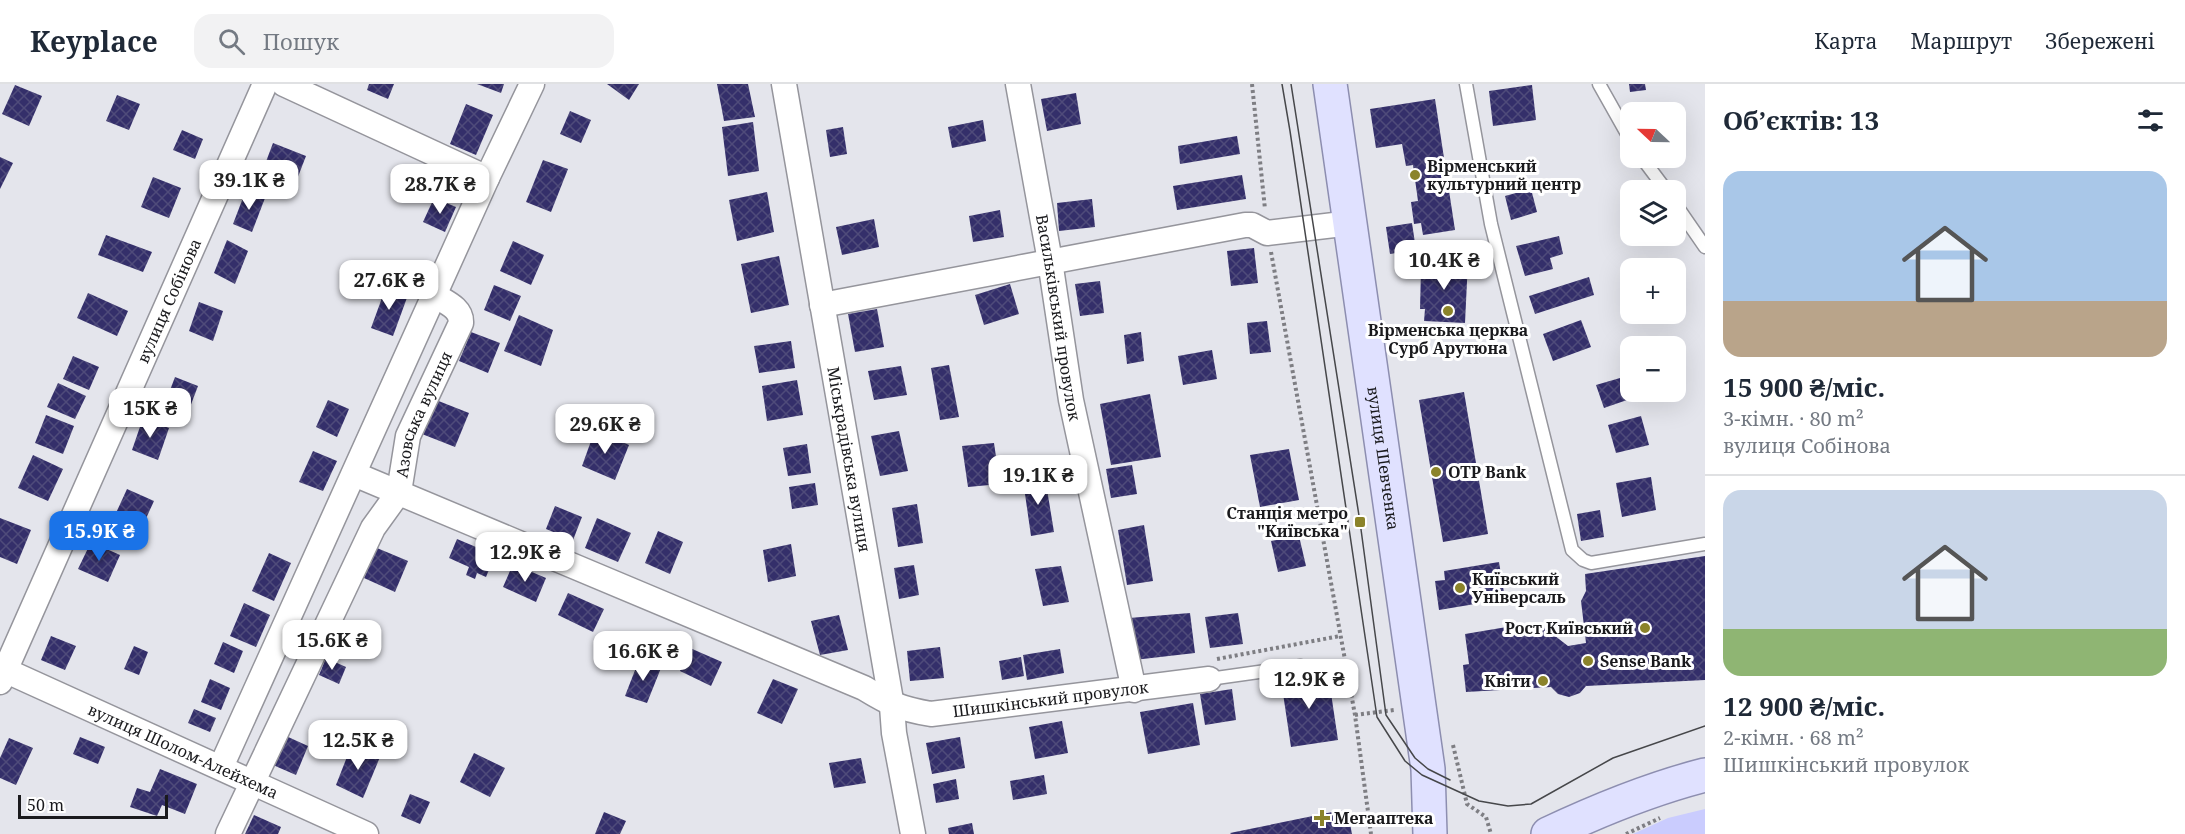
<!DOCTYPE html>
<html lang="uk">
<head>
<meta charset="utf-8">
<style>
  body { margin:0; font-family:"Noto Serif",serif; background:#f2f2f3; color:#1f2937; height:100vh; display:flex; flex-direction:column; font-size:22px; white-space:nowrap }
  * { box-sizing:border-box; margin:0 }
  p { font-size:20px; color:#747a83 }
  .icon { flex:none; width:33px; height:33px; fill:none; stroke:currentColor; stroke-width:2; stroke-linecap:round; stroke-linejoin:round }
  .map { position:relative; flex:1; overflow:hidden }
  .drawer { display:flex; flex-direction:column; background:#fff; width:480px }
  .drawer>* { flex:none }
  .needle { width:39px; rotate:292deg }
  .fabs { position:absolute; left:1620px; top:18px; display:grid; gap:12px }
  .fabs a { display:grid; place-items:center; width:66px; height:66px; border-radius:12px; background:#fff; box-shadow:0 6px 24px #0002; font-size:30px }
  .scale { position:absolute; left:18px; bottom:15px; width:150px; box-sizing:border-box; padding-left:6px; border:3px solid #1a1a1d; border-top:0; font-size:16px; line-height:21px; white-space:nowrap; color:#1a1a1d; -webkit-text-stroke:4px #fff; paint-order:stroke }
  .price { position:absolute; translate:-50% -51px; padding:0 14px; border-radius:12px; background:#fff; color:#222; font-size:20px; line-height:39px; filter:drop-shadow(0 2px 3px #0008) }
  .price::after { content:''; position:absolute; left:50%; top:36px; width:18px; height:14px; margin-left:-9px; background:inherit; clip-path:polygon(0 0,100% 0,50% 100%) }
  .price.active { background:#1a73e8; color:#fff }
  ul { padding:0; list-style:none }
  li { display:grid; align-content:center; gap:12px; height:318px; padding:0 18px }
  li+li { border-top:2px solid #e0e1e3 }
  li span { display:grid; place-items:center; height:186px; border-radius:18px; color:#555 }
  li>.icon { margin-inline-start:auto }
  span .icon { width:108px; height:108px; fill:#fffc; stroke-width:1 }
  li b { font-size:26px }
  h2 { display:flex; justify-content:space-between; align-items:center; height:72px; padding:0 18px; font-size:26px }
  header { display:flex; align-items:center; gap:36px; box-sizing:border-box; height:84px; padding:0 30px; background:#fff; border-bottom:2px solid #e0e1e3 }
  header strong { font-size:28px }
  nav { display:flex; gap:33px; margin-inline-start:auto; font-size:21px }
  .search { width:420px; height:54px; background:#f2f2f3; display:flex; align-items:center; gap:15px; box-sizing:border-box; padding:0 21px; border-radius:18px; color:#747a83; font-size:22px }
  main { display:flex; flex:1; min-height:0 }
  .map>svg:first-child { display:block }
</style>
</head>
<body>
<header>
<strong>Keyplace</strong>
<div class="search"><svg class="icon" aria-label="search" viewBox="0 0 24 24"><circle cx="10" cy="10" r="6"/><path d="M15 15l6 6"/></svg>Пошук</div>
<nav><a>Карта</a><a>Маршрут</a><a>Збережені</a></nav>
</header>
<main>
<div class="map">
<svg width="1705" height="750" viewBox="0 0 1705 750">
  <defs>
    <pattern id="building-cross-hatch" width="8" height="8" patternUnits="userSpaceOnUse" patternTransform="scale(1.5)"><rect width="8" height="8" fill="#342f6a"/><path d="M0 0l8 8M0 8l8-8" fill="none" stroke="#4f4b7a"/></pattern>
  </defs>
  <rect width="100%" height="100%" fill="#e4e5ec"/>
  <polygon fill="#caccfe" points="1705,725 1705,750 1633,750 1668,734"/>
  <g fill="url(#building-cross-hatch)">
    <polygon points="369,0 394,0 388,15 367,6"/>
    <polygon points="477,0 504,0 501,9"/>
    <polygon points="607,0 639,0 629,16"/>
    <polygon points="717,0 748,0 755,33 724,37"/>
    <polygon points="1629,0 1645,0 1646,6 1630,8"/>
    <polygon points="15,1 42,12 29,42 2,30"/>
    <polygon points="1532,1 1536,36 1493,42 1489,7"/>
    <polygon points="1076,9 1081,40 1047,47 1041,15"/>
    <polygon points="117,11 140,20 129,46 106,37"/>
    <polygon points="1435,15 1455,146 1423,151 1421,139 1414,140 1411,118 1418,117 1413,81 1406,82 1402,60 1376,64 1370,25"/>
    <polygon points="466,20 493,31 476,71 450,60"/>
    <polygon points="570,27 591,36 581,59 560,50"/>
    <polygon points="983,36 986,57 952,64 948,43"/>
    <polygon points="753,38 759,87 728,92 722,43"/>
    <polygon points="843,43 847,70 830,73 826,46"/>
    <polygon points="182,46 203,55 195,75 173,66"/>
    <polygon points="1237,52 1240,70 1180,80 1178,62"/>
    <polygon points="273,59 306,72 294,103 261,91"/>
    <polygon points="0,73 13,79 0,105"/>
    <polygon points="543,76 568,85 551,128 526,118"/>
    <polygon points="1242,91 1246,115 1177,126 1173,102"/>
    <polygon points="153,93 181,104 169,134 141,123"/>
    <polygon points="1531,105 1537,128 1511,136 1505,112"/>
    <polygon points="246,106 265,114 252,148 233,140"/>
    <polygon points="767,108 774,148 737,157 729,116"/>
    <polygon points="434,114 456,123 445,148 423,138"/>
    <polygon points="1092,115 1095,143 1059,147 1057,119"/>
    <polygon points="1000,126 1004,153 973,158 969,132"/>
    <polygon points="874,135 879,163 842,171 836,143"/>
    <polygon points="1412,139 1416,166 1390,170 1386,143"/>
    <polygon points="106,151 152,168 143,188 98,171"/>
    <polygon points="1559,152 1563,170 1550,174 1553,185 1525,192 1516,162"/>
    <polygon points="227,156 248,167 235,200 214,189"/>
    <polygon points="513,157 544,171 531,201 500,187"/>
    <polygon points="1254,164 1258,199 1231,202 1227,167"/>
    <polygon points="779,172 789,221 751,229 741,180"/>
    <polygon points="1427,175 1468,177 1465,239 1424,237 1425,225 1420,225 1421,185 1426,185"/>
    <polygon points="1589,193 1594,211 1535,230 1529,212"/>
    <polygon points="1100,197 1104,229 1080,232 1075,200"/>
    <polygon points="1010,200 1019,230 984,241 975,211"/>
    <polygon points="494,201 521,212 510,237 484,226"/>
    <polygon points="386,203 408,211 393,252 371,244"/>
    <polygon points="88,209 128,227 117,252 77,234"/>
    <polygon points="199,218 223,227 213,257 189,247"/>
    <polygon points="877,225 884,263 855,268 848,230"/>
    <polygon points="519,231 553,246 541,282 504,267"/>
    <polygon points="1581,236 1591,263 1553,277 1543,250"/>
    <polygon points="1267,237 1271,268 1250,270 1247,239"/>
    <polygon points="471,248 500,259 488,289 459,277"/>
    <polygon points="1141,248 1144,277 1127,280 1124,251"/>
    <polygon points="791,257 795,284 759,289 754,262"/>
    <polygon points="1212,266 1217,295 1183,301 1178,272"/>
    <polygon points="73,272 99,283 89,306 63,295"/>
    <polygon points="949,281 959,333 940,336 931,284"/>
    <polygon points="901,282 907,311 874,316 868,287"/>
    <polygon points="175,293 198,302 187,331 164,322"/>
    <polygon points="1620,294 1627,316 1604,324 1596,301"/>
    <polygon points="797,296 803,331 767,337 762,302"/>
    <polygon points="58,299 86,312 75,335 47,323"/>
    <polygon points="1464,308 1488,450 1443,458 1419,316"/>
    <polygon points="1150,310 1161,373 1111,381 1100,320"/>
    <polygon points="328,316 349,325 337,353 316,343"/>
    <polygon points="436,316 469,329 455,363 422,350"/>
    <polygon points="46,331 74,342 63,370 35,359"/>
    <polygon points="1641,332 1649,361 1616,369 1608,341"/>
    <polygon points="143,334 169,344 158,376 132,366"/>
    <polygon points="595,346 629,361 615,396 582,382"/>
    <polygon points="899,347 908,387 880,392 871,352"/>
    <polygon points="994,359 1000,400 968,403 962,362"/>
    <polygon points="807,360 811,389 788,392 783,364"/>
    <polygon points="1289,365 1299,416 1260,423 1250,371"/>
    <polygon points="313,367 337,377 323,407 299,398"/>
    <polygon points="33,371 63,385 48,417 18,404"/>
    <polygon points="1132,381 1137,410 1111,414 1106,385"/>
    <polygon points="1045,393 1054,448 1031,452 1023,396"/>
    <polygon points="1651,393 1656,426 1622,433 1616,399"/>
    <polygon points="815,399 818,421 792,425 789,403"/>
    <polygon points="127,405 154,417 143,441 116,429"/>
    <polygon points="917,420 923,459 898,463 892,424"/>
    <polygon points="555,422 582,433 573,456 546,445"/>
    <polygon points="1600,426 1604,453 1581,457 1577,430"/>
    <polygon points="0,434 31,446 17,480 0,473"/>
    <polygon points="597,434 631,449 618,478 585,464"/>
    <polygon points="1144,441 1153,497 1127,501 1118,446"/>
    <polygon points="658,447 683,458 670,490 645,479"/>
    <polygon points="1299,452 1306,482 1278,488 1271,457"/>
    <polygon points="457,455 495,471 486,493 477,489 475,495 466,491 469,483 449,474"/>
    <polygon points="91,458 120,471 108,498 78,485"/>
    <polygon points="791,460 796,492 768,498 763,466"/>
    <polygon points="377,464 408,477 395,508 364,494"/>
    <polygon points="269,469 291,479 274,517 252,507"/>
    <polygon points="1705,472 1705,596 1586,602 1580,609 1569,613 1558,610 1551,603 1466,608 1463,581 1469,580 1465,550 1537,538 1568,562 1586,559 1581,517 1586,507 1585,490"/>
    <polygon points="1499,478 1505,515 1439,526 1435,497 1445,496 1444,487"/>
    <polygon points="513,480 546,494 536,518 503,503"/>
    <polygon points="914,481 919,511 899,515 894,484"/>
    <polygon points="1061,482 1069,518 1043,522 1035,485"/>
    <polygon points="568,509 604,525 593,548 558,531"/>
    <polygon points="244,519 270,531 256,563 230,552"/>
    <polygon points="1190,529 1195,569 1134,576 1129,534"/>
    <polygon points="1238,529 1243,560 1210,564 1205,533"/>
    <polygon points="839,531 848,566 820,571 811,537"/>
    <polygon points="51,552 76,562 65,586 41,576"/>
    <polygon points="223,558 243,567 234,589 214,580"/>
    <polygon points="134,562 148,568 139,591 124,585"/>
    <polygon points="940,563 944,594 910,597 907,567"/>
    <polygon points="690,564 722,578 711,602 680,587"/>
    <polygon points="1060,565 1064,589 1027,596 1023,571"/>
    <polygon points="1021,573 1024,592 1002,596 999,577"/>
    <polygon points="326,574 346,583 339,600 319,591"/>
    <polygon points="639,576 661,584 647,619 625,612"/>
    <polygon points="1328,589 1338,656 1291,663 1281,596"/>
    <polygon points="210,595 230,604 221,626 201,618"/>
    <polygon points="773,595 798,605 782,640 757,629"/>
    <polygon points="1232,605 1236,636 1205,641 1200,610"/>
    <polygon points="1193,619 1200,661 1148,670 1140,628"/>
    <polygon points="194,625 216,634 210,648 188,639"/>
    <polygon points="1062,637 1068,669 1035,675 1029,643"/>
    <polygon points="286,652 308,662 296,691 273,681"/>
    <polygon points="80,653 105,663 98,680 73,670"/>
    <polygon points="960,653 965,684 932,690 926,659"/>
    <polygon points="9,654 33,664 16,701 0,694 0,674"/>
    <polygon points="352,660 380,673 363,714 336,701"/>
    <polygon points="474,669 505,684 490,713 460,698"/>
    <polygon points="861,674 866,699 834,704 829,679"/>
    <polygon points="160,685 197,700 185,730 162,721 157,732 130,723 137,704 150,708"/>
    <polygon points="1044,691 1047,710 1013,716 1010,697"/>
    <polygon points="956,695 959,715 936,719 933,700"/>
    <polygon points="410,710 430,718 420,740 401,732"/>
    <polygon points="1347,725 1352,750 1231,750 1230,749"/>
    <polygon points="604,728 626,737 620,750 595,750"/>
    <polygon points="254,731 281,743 278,750 245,750"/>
    <polygon points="972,739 974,750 949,750 948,744"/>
  </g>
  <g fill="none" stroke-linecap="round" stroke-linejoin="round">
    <defs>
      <g id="lane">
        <polyline points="1466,0 1491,140 1572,466 1583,476 1591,479 1705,460"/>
        <polyline points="1599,0 1630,55"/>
        <polyline points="1642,74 1666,106"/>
        <polyline points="1676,121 1705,163"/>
        <polyline points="1209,595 1301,582"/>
      </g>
      <g id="street">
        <polyline points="284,0 487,94"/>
        <path id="s1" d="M784,0L892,622L894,649L913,750"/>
        <path id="s2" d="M1018,0L1050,177L1071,316L1134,606"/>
        <polyline points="822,221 1245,141 1252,141 1267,149 1351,139"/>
        <path id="s3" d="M354,390L864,604C890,620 901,625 931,630L1209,595"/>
        <path id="s4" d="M0,584L366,750"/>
        <path id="s5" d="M0,598L265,0"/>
        <polyline points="221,683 487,94 532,0"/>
        <path id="s6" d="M228,750L373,444L399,408L408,352L461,239C462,224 445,218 434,211"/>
      </g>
      <g id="primary">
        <path id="s7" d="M1330,0L1428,685L1430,750"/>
        <path d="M1548,750C1599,726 1650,705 1705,691"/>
      </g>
    </defs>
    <use href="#lane" stroke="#95959c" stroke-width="15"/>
    <use href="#street" stroke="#95959c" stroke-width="27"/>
    <use href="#primary" stroke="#8d8eb0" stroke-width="36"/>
    <g stroke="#7e7e83" stroke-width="4" stroke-dasharray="3 3" stroke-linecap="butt">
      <polyline points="1252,0 1265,125"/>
      <polyline points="1271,168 1355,631 1371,750"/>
      <polyline points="1217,575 1340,552"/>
      <polyline points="1355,631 1394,626"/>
      <polyline points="1453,661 1467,720 1486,733 1491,750"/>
      <polyline points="1626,750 1660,734"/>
    </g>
    <use href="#lane" stroke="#fff" stroke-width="12"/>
    <use href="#street" stroke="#fff" stroke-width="24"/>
    <use href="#primary" stroke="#e0e1ff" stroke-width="33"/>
    <g stroke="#46474a" stroke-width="1.5">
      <polyline points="1282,0 1290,47 1377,633 1405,677 1422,691 1479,717 1508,722 1531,720 1613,674 1705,642"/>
      <polyline points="1291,0 1360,438 1386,631 1415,674 1428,685 1450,696"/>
    </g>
  </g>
  <g fill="#8b832a" stroke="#fff" stroke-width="2">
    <circle cx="1415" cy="91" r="6"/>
    <circle cx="1448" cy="227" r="6"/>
    <circle cx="1436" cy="388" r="6"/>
    <rect x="1354" y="432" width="12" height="12" rx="3"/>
    <circle cx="1460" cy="504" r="6"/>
    <circle cx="1645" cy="544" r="6"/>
    <circle cx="1588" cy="577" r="6"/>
    <circle cx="1543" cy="597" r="6"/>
    <path d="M1319 725h6v6h6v6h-6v6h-6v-6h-6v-6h6z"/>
  </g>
  <g text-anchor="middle" stroke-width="6" stroke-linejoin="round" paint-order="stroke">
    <g font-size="16" font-weight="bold" fill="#1a1a1d" stroke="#fff" text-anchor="start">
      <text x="1427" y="88">Вірменський<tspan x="1427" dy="18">культурний центр</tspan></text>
      <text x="1448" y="252" text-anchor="middle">Вірменська церква<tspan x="1448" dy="18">Сурб Арутюна</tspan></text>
      <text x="1448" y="394">OTP Bank</text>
      <text x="1348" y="435" text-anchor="end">Станція метро<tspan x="1348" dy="18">"Київська"</tspan></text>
      <text x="1472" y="501">Київський<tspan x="1472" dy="18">Універсаль</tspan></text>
      <text x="1633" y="550" text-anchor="end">Рост Київський</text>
      <text x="1600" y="583">Sense Bank</text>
      <text x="1531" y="603" text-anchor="end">Квіти</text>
      <text x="1334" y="740">Мегааптека</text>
    </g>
    <g font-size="16" fill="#1a1a1d" stroke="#fff">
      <text dy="6" stroke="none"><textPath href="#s5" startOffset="417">вулиця Собінова</textPath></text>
      <text dy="6" stroke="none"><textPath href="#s2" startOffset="237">Васильківський провулок</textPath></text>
      <text dy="6" stroke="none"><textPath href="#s6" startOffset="465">Азовська вулиця</textPath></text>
      <text dy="6" stroke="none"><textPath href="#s1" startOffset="381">Міськрадівська вулиця</textPath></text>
      <text dy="6" stroke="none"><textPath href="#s7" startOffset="378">вулиця Шевченка</textPath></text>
      <text dy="6" stroke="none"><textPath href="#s3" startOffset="746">Шишкінський провулок</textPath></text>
      <text dy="6" stroke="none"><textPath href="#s4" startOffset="201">вулиця Шолом-Алейхема</textPath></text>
    </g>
  </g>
</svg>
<div class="fabs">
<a><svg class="needle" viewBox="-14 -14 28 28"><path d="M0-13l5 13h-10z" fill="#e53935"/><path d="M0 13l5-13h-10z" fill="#747a83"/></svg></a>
<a><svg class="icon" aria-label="layers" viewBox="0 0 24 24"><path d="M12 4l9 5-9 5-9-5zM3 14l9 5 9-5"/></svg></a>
<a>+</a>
<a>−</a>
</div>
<div class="scale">50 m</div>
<b class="price" style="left:249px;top:127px">39.1K ₴</b>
<b class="price" style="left:440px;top:131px">28.7K ₴</b>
<b class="price" style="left:1444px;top:207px">10.4K ₴</b>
<b class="price" style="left:389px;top:227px">27.6K ₴</b>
<b class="price" style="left:150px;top:355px">15K ₴</b>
<b class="price" style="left:605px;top:371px">29.6K ₴</b>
<b class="price" style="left:1038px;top:422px">19.1K ₴</b>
<b class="price active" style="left:99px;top:478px">15.9K ₴</b>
<b class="price" style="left:525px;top:499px">12.9K ₴</b>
<b class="price" style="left:332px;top:587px">15.6K ₴</b>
<b class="price" style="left:643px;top:598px">16.6K ₴</b>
<b class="price" style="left:1309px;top:626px">12.9K ₴</b>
<b class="price" style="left:358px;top:687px">12.5K ₴</b>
</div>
<section class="drawer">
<h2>Об’єктів: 13<svg class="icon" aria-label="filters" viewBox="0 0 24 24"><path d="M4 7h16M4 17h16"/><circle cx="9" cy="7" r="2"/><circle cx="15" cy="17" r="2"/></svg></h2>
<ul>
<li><span style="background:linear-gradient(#a9c7e8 70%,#b9a48a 0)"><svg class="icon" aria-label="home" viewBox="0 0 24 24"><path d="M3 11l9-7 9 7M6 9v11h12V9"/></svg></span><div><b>15 900 ₴/міс.</b><p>3-кімн. · 80 m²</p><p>вулиця Собінова</p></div></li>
<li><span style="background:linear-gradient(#c9d6e8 75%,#8fb573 0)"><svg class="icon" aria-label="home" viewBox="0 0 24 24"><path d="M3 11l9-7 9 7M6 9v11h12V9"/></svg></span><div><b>12 900 ₴/міс.</b><p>2-кімн. · 68 m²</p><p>Шишкінський провулок</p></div></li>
</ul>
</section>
</main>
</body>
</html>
